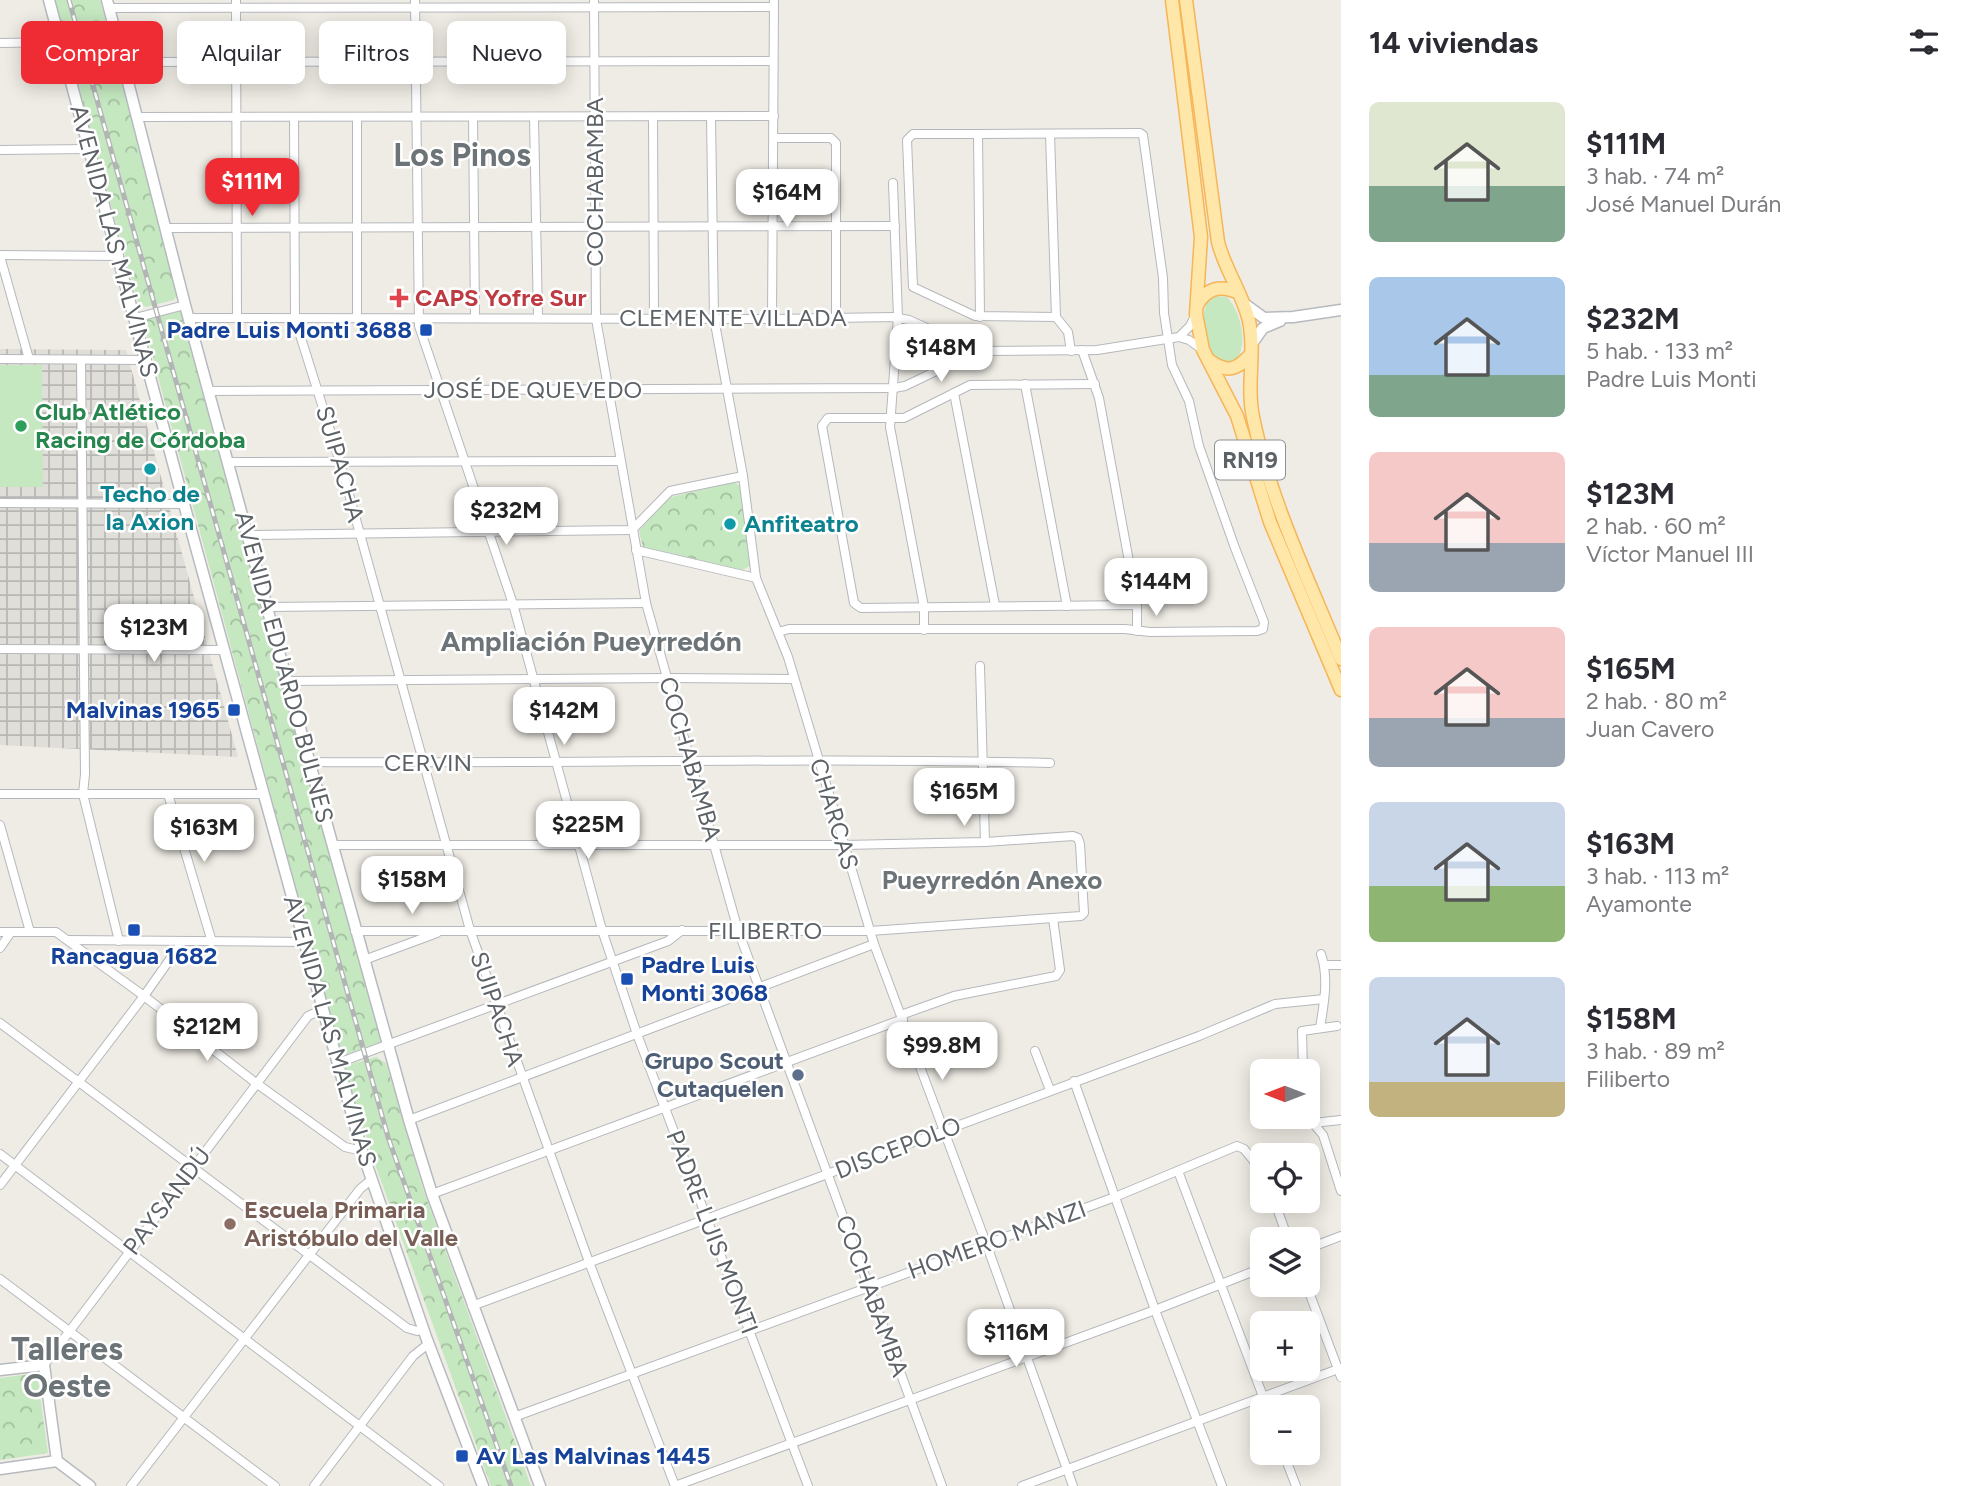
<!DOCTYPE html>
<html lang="es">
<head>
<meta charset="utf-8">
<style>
  body { margin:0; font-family:Figtree,sans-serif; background:#f2f2f3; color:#2b2b33; height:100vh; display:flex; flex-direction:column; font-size:26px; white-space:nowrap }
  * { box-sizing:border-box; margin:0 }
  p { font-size:23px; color:#7c7c81 }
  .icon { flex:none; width:38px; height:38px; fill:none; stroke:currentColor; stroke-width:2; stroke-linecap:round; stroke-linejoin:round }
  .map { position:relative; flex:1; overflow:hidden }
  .panel { display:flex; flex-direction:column; background:#fff; width:630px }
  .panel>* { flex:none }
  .hud { position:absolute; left:21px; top:21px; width:665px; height:63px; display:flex; gap:14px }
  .needle { width:46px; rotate:270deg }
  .tools { position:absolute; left:1250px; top:1059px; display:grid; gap:14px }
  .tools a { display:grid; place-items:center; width:70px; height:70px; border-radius:10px; background:#fff; box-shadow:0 4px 18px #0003; font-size:35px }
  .price { position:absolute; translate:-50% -60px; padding:0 16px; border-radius:14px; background:#fff; color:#222; font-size:23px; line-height:46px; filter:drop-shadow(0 2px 4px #0008) }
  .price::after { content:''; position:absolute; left:50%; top:42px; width:21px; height:16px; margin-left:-10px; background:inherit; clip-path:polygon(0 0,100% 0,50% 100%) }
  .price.on { background:#ef2b34; color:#fff }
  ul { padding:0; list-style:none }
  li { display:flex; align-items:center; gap:21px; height:175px; padding:0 28px }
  li span { display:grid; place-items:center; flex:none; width:196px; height:140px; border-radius:10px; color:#555 }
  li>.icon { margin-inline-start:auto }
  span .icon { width:84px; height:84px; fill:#fffc; stroke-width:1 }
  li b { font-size:30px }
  h2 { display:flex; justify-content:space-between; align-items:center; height:84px; padding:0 28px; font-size:30px }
  .tag { padding:0 24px; border-radius:10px; background:#fff; box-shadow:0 4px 18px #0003; font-size:24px; line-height:63px }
  .tag.on { background:#ef2b34; color:#fff }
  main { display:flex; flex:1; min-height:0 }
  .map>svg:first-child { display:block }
</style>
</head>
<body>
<main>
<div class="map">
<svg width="1341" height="1486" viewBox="0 0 1341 1486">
  <defs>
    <pattern id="industrial-grid" width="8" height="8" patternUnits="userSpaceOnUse" patternTransform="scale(1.75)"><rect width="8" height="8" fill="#e0ded9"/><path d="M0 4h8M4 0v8" fill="none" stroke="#b9b7b4"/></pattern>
    <pattern id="forest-crowns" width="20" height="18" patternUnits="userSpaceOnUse" patternTransform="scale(1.75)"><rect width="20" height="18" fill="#c5e8c0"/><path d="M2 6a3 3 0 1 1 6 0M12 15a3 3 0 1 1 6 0" fill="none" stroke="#a3bfa0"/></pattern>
  </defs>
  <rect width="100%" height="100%" fill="#efece5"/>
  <polygon fill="url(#industrial-grid)" points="0,349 126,350 238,757 0,745"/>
  <g fill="#c5e8c0">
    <path d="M1213,296L1227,297C1241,312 1249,345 1235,362C1204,369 1194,309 1213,296Z"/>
    <polygon points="0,365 42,365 43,487 0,487"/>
  </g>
  <g fill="url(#forest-crowns)">
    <polygon points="55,0 100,0 179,292 174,300 146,307 138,303"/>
    <polygon points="178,309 187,318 381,1034 381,1042 347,1054 340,1051 144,325 147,318"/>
    <polygon points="734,482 740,486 751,565 743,570 643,547 639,531 667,498"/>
    <polygon points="376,1057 386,1063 423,1189 531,1486 491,1486 376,1167 345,1071 347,1065"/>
    <polygon points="37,1373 48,1453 0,1460 0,1378"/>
  </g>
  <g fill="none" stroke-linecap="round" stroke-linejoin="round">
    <defs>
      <g id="street">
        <polyline points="236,0 237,318"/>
        <polyline points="415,0 419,326 513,604 602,930 637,1034 808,1486"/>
        <polyline points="594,0 596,319 646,603 738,930 942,1486"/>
        <polyline points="109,8 773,7"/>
        <polyline points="0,43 61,42"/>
        <polyline points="123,62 773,61"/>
        <polyline points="138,117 774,116"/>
        <polyline points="294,117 295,319 340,462 470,930 589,1262 675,1486 1155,1310 1262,1268"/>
        <polyline points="357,117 357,319"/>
        <polyline points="473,117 475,318"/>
        <polyline points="653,117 654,318"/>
        <polyline points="711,117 714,318 743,476 756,578 788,657 874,944 986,1243 1073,1486"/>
        <polyline points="534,118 538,318"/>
        <polyline points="978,134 913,134 907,140 913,287 975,316 1056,317"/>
        <polyline points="1050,134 1056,317 1068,332 1071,351"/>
        <polyline points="774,138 831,138 836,143 836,318"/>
        <polyline points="0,150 89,149"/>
        <polyline points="893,183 898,317 890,427 924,607 924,630"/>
        <polyline points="166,228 895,226"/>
        <polyline points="0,255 119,256"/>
        <polyline points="0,256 29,359"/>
        <polyline points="135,318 185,305"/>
        <polyline points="189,318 772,319 892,317 909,320 978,351 1097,350 1179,337 1189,340 1203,350"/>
        <polyline points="772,319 774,0"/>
        <polyline points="1179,337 1190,326 1196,314"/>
        <polyline points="1082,350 1099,398 1137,605 1137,631"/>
        <polyline points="0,359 147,360"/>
        <polyline points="81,360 85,774 83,794 119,941"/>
        <polyline points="1025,384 1067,606"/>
        <polyline points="1095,384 970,385 904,418 828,418 822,426 854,603 861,608 1137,605"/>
        <polyline points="209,391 894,388 905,386 978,351"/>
        <polyline points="954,393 995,605"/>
        <polyline points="228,462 620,461"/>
        <polyline points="0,503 184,504"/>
        <polyline points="247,535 632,530 670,491 743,476"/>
        <polyline points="636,550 756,578"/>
        <polyline points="267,607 646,603"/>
        <polyline points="778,632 789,629 1125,629 1150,632 1257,631 1263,629 1264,622 1235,548 1199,446 1189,401 1172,365 1164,313 1163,278 1143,135 1140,133 978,134 980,317"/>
        <polyline points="0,649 224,650"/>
        <polyline points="980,666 985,842"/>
        <polyline points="287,681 667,678 793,679"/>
        <path d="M310,762C557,764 803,757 1050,763"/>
        <polyline points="0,794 264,794"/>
        <polyline points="168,794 212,942"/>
        <polyline points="0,825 30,932"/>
        <polyline points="332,845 844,845 985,842 1073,836 1078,838 1080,844 1084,913 1081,916 870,931 355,931"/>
        <polyline points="0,932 56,932 144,996 256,1083 345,1147 362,1151"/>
        <polyline points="68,940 304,942"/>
        <polyline points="0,948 11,932"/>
        <polyline points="364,960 437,933"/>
        <polyline points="1324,965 1341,965"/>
        <polyline points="901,1015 954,996 1056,976 1060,970 1053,918"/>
        <polyline points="0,1023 407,1328 417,1331 423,1329"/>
        <path d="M1320,1028C1324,1003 1329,978 1321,954"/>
        <polyline points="1035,1051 1050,1090"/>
        <polyline points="338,1063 668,941 682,930"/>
        <polyline points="1303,1071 1302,1031 1337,1026"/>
        <polyline points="1074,1081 1155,1310 1222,1486"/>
        <polyline points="1307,1116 1323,1135 1341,1191"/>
        <polyline points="409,1120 874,944"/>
        <polyline points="1313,1123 1341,1120"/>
        <polyline points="0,1154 439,1486"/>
        <polyline points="1178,1171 1267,1407"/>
        <polyline points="0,1185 144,996 182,942"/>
        <polyline points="432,1194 903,1019"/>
        <polyline points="1274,1200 1288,1239"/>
        <polyline points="1307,1249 1341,1236"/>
        <polyline points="0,1279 275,1486"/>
        <polyline points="1306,1284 1341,1377"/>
        <polyline points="472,1306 1199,1036 1275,1004 1324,999"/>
        <polyline points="44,1365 308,1016 323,1009"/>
        <polyline points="514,1417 1115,1197 1237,1146 1244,1149 1262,1171"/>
        <polyline points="1283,1452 1296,1486"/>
        <polyline points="131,1486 360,1189 372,1179"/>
        <polyline points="314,1486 413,1356 428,1344"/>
        <polyline points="1022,1486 1341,1368"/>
      </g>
      <g id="secondary">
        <polyline points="49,0 184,504 362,1151 426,1337 483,1486"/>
        <polyline points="107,0 185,305 287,681 409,1120 432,1194 540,1486"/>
        <polyline points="1242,302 1264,318 1293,317 1341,310"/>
        <polyline points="1251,345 1263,328 1280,321"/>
        <polyline points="0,1370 44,1365 57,1461 90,1486"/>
        <polyline points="0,1469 57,1461"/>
      </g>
      <g id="primary">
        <polyline points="1172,0 1201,237 1196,314 1203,350 1237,416 1270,522 1341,690"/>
        <path d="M1186,0L1218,242C1225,270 1243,294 1249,321C1256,353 1246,386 1253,417C1270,501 1309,580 1341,659"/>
        <path d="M1197,305C1207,288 1219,285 1237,292"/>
        <path d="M1210,361C1227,373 1237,370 1250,355"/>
      </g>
    </defs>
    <use href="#street" stroke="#b5b8bc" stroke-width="10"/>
    <use href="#secondary" stroke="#b6babf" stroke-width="13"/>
    <use href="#primary" stroke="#f6b557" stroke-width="15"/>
    <use href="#street" stroke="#fff" stroke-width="8"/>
    <use href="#secondary" stroke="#fff" stroke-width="10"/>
    <use href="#primary" stroke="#ffe7aa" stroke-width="12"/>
    <defs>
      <polyline id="rail" points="69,0 388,1137 511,1486"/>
    </defs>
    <use href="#rail" stroke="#b3b4b5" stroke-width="5"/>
    <use href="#rail" stroke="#fff" stroke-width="2.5" stroke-dasharray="8" stroke-linecap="butt"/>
  </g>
  <path fill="#e0444e" stroke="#fff" stroke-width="2.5" d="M395.5 287.5h7v7h7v7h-7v7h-7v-7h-7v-7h7z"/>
  <g fill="#1a4fb4" stroke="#fff" stroke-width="2.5">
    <rect x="419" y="323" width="14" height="14" rx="3.5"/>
    <rect x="227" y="703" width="14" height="14" rx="3.5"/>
    <rect x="127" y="923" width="14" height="14" rx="3.5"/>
    <rect x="620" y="972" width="14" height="14" rx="3.5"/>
    <rect x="455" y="1449" width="14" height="14" rx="3.5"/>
  </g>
  <circle fill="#2e9e5b" stroke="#fff" stroke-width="2.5" cx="21" cy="426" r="7"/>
  <g fill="#0f9aa8" stroke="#fff" stroke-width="2.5">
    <circle cx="150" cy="469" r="7"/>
    <circle cx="730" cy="524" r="7"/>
  </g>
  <circle fill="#5c6f8a" stroke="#fff" stroke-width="2.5" cx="798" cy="1075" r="7"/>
  <circle fill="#8d6e63" stroke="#fff" stroke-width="2.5" cx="230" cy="1224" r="7"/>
  <g text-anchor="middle" stroke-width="5" stroke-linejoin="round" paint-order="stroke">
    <rect fill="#fff" stroke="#8d9194" stroke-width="2" x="1215" y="440.5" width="70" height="39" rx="5"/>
    <g font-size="23" font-weight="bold" fill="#5c6266">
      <text x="1250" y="468">RN19</text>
    </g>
    <g font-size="24" fill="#5c6266" stroke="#fff">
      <text transform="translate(595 182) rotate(-90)" y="8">COCHABAMBA</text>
      <text transform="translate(114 241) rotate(75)" y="8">AVENIDA LAS MALVINAS</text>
      <text x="733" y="326">CLEMENTE VILLADA</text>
      <text x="533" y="398">JOSÉ DE QUEVEDO</text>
      <text transform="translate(340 464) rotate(74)" y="8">SUIPACHA</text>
      <text transform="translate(284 667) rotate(75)" y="8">AVENIDA EDUARDO BULNES</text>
      <text transform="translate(690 759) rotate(74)" y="8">COCHABAMBA</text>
      <text x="428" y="771">CERVIN</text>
      <text transform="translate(834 814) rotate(73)" y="8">CHARCAS</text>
      <text x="765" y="939">FILIBERTO</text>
      <text transform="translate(497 1009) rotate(71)" y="8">SUIPACHA</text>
      <text transform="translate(330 1031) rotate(74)" y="8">AVENIDA LAS MALVINAS</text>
      <text transform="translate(898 1148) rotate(-21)" y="8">DISCEPOLO</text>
      <text transform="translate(167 1201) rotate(-53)" y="8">PAYSANDÚ</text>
      <text transform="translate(712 1232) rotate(69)" y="8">PADRE LUIS MONTI</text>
      <text transform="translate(997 1240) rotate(-20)" y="8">HOMERO MANZI</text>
      <text transform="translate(872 1296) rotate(70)" y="8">COCHABAMBA</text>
    </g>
    <g font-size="24" font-weight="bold" fill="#be3a42" stroke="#fff" text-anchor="start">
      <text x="415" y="306">CAPS Yofre Sur</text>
    </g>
    <g font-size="24" font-weight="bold" fill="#164399" stroke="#fff" text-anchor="end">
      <text x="412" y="338">Padre Luis Monti 3688</text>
      <text x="220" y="718">Malvinas 1965</text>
      <text x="134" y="964" text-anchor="middle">Rancagua 1682</text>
      <text x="641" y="973" text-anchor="start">Padre Luis<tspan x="641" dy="28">Monti 3068</tspan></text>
      <text x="476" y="1464" text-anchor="start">Av Las Malvinas 1445</text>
    </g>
    <g font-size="24" font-weight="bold" fill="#27864d" stroke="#fff" text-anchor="start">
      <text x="35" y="420">Club Atlético<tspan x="35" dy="28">Racing de Córdoba</tspan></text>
    </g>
    <g font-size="24" font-weight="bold" fill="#0d838f" stroke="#fff">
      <text x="150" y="502">Techo de<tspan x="150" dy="28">la Axion</tspan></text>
      <text x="744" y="532" text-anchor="start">Anfiteatro</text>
    </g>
    <g font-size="24" font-weight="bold" fill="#4e5e75" stroke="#fff" text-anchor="end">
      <text x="784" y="1069">Grupo Scout<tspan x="784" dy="28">Cutaquelen</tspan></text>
    </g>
    <g font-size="24" font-weight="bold" fill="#785e54" stroke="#fff" text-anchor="start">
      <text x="244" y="1218">Escuela Primaria<tspan x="244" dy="28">Aristóbulo del Valle</tspan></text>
    </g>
    <g font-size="26" font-weight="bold" fill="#6d7478" stroke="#fff">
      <text x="992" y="889">Pueyrredón Anexo</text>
    </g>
    <g font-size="28" font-weight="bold" fill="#6d7478" stroke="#fff">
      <text x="591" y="651">Ampliación Pueyrredón</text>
    </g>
    <g font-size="32" font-weight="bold" fill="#6d7478" stroke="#fff">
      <text x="462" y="166">Los Pinos</text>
      <text x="67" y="1360">Talleres<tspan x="67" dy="37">Oeste</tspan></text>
    </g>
  </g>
</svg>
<div class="tools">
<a><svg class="needle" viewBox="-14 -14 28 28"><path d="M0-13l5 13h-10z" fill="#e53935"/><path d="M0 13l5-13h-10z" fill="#7c7c81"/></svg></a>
<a><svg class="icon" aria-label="locate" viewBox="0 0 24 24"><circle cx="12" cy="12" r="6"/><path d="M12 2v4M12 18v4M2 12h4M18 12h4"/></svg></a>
<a><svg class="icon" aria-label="layers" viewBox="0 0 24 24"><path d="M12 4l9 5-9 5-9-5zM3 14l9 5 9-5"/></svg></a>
<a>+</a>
<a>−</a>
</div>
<b class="price on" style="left:252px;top:218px">$111M</b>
<b class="price" style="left:787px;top:229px">$164M</b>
<b class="price" style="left:941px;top:384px">$148M</b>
<b class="price" style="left:506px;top:547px">$232M</b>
<b class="price" style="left:1156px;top:618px">$144M</b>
<b class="price" style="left:154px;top:664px">$123M</b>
<b class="price" style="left:564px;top:747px">$142M</b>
<b class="price" style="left:964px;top:828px">$165M</b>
<b class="price" style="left:588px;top:861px">$225M</b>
<b class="price" style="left:204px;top:864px">$163M</b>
<b class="price" style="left:412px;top:916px">$158M</b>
<b class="price" style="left:207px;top:1063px">$212M</b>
<b class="price" style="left:942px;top:1082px">$99.8M</b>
<b class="price" style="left:1016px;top:1369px">$116M</b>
<div class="hud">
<a class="tag on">Comprar</a>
<a class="tag">Alquilar</a>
<a class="tag">Filtros</a>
<a class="tag">Nuevo</a>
</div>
</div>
<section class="panel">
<h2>14 viviendas<svg class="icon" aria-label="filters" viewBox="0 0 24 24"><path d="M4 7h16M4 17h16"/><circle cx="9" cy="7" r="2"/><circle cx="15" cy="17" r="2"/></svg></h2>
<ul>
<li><span style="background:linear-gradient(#dfe7d0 60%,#7fa58c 0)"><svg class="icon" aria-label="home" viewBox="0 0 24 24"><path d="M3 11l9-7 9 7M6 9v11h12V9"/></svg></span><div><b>$111M</b><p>3 hab. · 74 m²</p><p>José Manuel Durán</p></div></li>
<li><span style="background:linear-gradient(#a9c7e8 70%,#7fa58c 0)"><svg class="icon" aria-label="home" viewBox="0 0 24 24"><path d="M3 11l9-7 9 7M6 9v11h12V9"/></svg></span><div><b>$232M</b><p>5 hab. · 133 m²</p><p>Padre Luis Monti</p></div></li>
<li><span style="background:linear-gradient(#f6c9c9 65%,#9aa5b1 0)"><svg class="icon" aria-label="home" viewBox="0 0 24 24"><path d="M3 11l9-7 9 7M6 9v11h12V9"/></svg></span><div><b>$123M</b><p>2 hab. · 60 m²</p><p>Víctor Manuel III</p></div></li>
<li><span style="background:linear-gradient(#f6c9c9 65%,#9aa5b1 0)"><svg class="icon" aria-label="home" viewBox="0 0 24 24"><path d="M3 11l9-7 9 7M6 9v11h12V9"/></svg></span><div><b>$165M</b><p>2 hab. · 80 m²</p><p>Juan Cavero</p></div></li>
<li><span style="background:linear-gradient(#c9d6e8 60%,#8fb573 0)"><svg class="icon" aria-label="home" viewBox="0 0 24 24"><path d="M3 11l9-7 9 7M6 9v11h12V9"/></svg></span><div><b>$163M</b><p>3 hab. · 113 m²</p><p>Ayamonte</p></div></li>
<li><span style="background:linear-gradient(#c9d6e8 75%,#c2b280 0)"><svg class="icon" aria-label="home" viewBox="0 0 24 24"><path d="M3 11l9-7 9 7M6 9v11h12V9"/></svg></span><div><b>$158M</b><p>3 hab. · 89 m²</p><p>Filiberto</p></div></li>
</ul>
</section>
</main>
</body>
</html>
